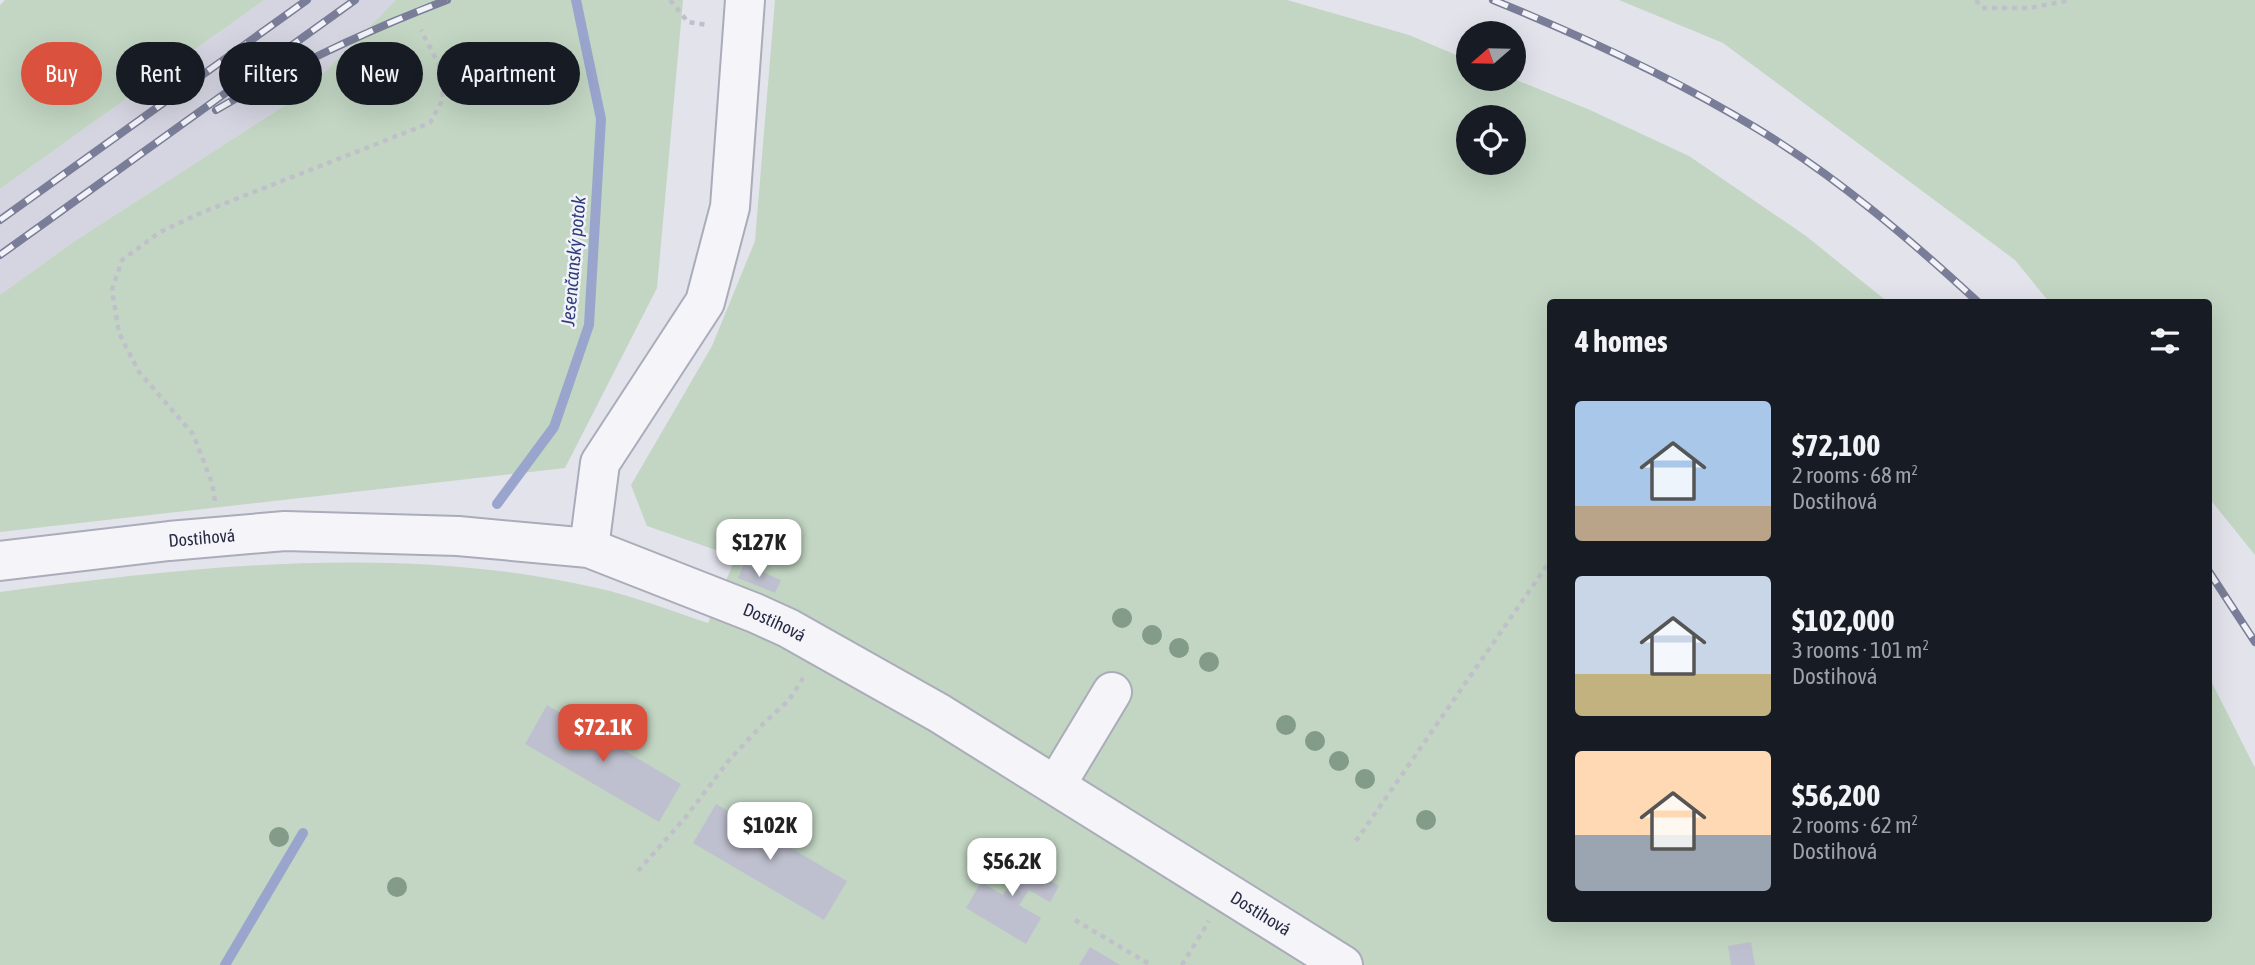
<!DOCTYPE html>
<html lang="en">
<head>
<meta charset="utf-8">
<style>
  body { margin:0; font-family:"Asap Condensed",sans-serif; background:#242831; color:#f1f3f6; height:100vh; display:flex; flex-direction:column; font-size:26px; white-space:nowrap }
  * { box-sizing:border-box; margin:0 }
  p { font-size:23px; color:#9ea1a6 }
  .icon { flex:none; width:38px; height:38px; fill:none; stroke:currentColor; stroke-width:2; stroke-linecap:round; stroke-linejoin:round }
  .map { position:relative; flex:1; overflow:hidden }
  .sheet { position:absolute; left:1547px; top:299px; width:665px; height:623px; display:flex; flex-direction:column; background:#171b24; border-radius:7px; box-shadow:0 7px 28px #0002 }
  .sheet>* { flex:none }
  .hud { position:absolute; left:21px; top:42px; width:665px; height:63px; display:flex; gap:14px }
  .needle { width:46px; rotate:250deg }
  .tools { position:absolute; left:1456px; top:21px; display:grid; gap:14px }
  .tools a { display:grid; place-items:center; width:70px; height:70px; border-radius:50%; background:#171b24; box-shadow:0 7px 28px #0002; font-size:35px }
  .price { position:absolute; translate:-50% -60px; padding:0 16px; border-radius:14px; background:#fff; color:#222; font-size:23px; line-height:46px; filter:drop-shadow(0 2px 4px #0008) }
  .price::after { content:''; position:absolute; left:50%; top:42px; width:21px; height:16px; margin-left:-10px; background:inherit; clip-path:polygon(0 0,100% 0,50% 100%) }
  .price.selected { background:#da513e; color:#fff }
  ul { padding:0; list-style:none }
  li { display:flex; align-items:center; gap:21px; height:175px; padding:0 28px }
  li span { display:grid; place-items:center; flex:none; width:196px; height:140px; border-radius:7px; color:#555 }
  li>.icon { margin-inline-start:auto }
  span .icon { width:84px; height:84px; fill:#fffc; stroke-width:1 }
  li b { font-size:30px }
  h2 { display:flex; justify-content:space-between; align-items:center; height:84px; padding:0 28px; font-size:30px }
  .tag { padding:0 24px; border-radius:32px; background:#171b24; box-shadow:0 7px 28px #0002; font-size:24px; line-height:63px }
  .tag.selected { background:#da513e; color:#fff }
  .map>svg:first-child { display:block }
</style>
</head>
<body>
<div class="map">
<svg width="2255" height="965" viewBox="0 0 2255 965">
  <rect width="100%" height="100%" fill="#e2e3eb"/>
  <polygon fill="#d4d5e1" points="264,0 396,0 304,93 72,243 0,295 0,189"/>
  <g fill="#c2d6c3" fill-rule="evenodd">
    <polygon points="5,0 264,0 0,189 0,5"/>
    <polygon points="396,0 683,0 657,288 565,468 0,532 0,295 72,243 304,93"/>
    <path d="M775,0H1287L1409,35L1468,60V79H1514L1590,110L1689,156L1806,236L1889,303H1550V919H2208L2209,677L2255,768V965H0V592C197,566 401,543 597,588C634,596 671,611 708,623L736,557L647,526L631,485L712,346L755,241ZM1468,117H1514V163H1468Z"/>
    <polygon points="1619,0 2255,0 2255,555 2209,498 2208,303 2050,303 2015,260 1723,43"/>
  </g>
  <g fill="none" stroke-linecap="round" stroke-linejoin="round">
    <g stroke="#9aa5ce" stroke-width="10">
      <polyline points="497,504 554,427 589,325 601,119 576,0"/>
      <polyline points="225,965 303,833"/>
    </g>
  </g>
  <g fill="#bfc0cf">
    <polygon points="744,564 781,580 775,593 738,578"/>
    <polygon points="547,705 681,784 659,822 525,744"/>
    <polygon points="716,804 847,881 824,920 693,843"/>
    <polygon points="1000,851 1059,886 1050,902 1029,890 1019,905 1041,918 1026,944 966,908 981,882 1003,895 1012,880 990,867"/>
    <polygon points="1751,942 1755,965 1731,965 1728,946"/>
    <polygon points="1090,947 1120,965 1079,965"/>
  </g>
  <g fill="none" stroke-linecap="round" stroke-linejoin="round">
    <defs>
      <g id="minor">
        <polyline points="589,548 600,463 705,302 730,207 745,0"/>
        <path id="s1" d="M0,561L169,541L285,531L458,536L589,548L755,613L788,628L939,713L1343,965"/>
        <polyline points="1056,785 1112,692"/>
      </g>
    </defs>
    <use href="#minor" stroke="#aaacb9" stroke-width="42"/>
    <g stroke="#c0c0ca" stroke-width="4.5" stroke-dasharray="5 5" stroke-linecap="butt">
      <polyline points="670,0 688,22 708,25"/>
      <polyline points="1976,0 1982,8 2030,8 2070,0"/>
      <polyline points="215,501 212,483 193,434 139,372 119,333 112,290 122,260 160,232 203,212 430,123 443,99 440,67 421,30"/>
      <polyline points="1356,841 1550,561"/>
      <polyline points="638,871 685,818 730,759 763,724 789,700 803,678"/>
      <polyline points="1075,920 1151,965"/>
      <polyline points="1182,965 1209,921"/>
    </g>
    <use href="#minor" stroke="#f5f5f9" stroke-width="38"/>
    <defs>
      <g id="rail">
        <path d="M1493,0C1584,37 1672,77 1756,128C1837,177 1910,239 1979,303"/>
        <path d="M216,110C290,67 368,30 447,0"/>
        <polyline points="0,220 307,0"/>
        <polyline points="0,255 355,0"/>
        <polyline points="2208,570 2255,642"/>
      </g>
    </defs>
    <use href="#rail" stroke="#7a7d97" stroke-width="8"/>
    <use href="#rail" stroke="#f2f3f8" stroke-width="5" stroke-dasharray="16" stroke-linecap="butt"/>
  </g>
  <g fill="#829c89">
    <circle cx="1122" cy="618" r="10"/>
    <circle cx="1152" cy="635" r="10"/>
    <circle cx="1179" cy="648" r="10"/>
    <circle cx="1209" cy="662" r="10"/>
    <circle cx="1286" cy="725" r="10"/>
    <circle cx="1315" cy="741" r="10"/>
    <circle cx="1339" cy="761" r="10"/>
    <circle cx="1365" cy="779" r="10"/>
    <circle cx="1426" cy="820" r="10"/>
    <circle cx="279" cy="837" r="10"/>
    <circle cx="397" cy="887" r="10"/>
  </g>
  <g text-anchor="middle" stroke-width="5" stroke-linejoin="round" paint-order="stroke">
    <g font-size="18" fill="#282b45" stroke="#f2f3f8">
      <text dy="6" stroke="none"><textPath href="#s1" startOffset="203">Dostihová</textPath></text>
      <text dy="6" stroke="none"><textPath href="#s1" startOffset="791">Dostihová</textPath></text>
      <text dy="6" stroke="none"><textPath href="#s1" startOffset="1358">Dostihová</textPath></text>
    </g>
    <g font-size="19" font-style="italic" fill="#2f3c7d" stroke="#f2f3f8">
      <text transform="translate(573 261) rotate(-85)" y="7">Jesenčanský potok</text>
    </g>
  </g>
</svg>
<div class="tools">
<a><svg class="needle" viewBox="-14 -14 28 28"><path d="M0-13l5 13h-10z" fill="#e53935"/><path d="M0 13l5-13h-10z" fill="#9ea1a6"/></svg></a>
<a><svg class="icon" aria-label="locate" viewBox="0 0 24 24"><circle cx="12" cy="12" r="6"/><path d="M12 2v4M12 18v4M2 12h4M18 12h4"/></svg></a>
</div>
<b class="price" style="left:759px;top:579px">$127K</b>
<b class="price selected" style="left:603px;top:764px">$72.1K</b>
<b class="price" style="left:770px;top:862px">$102K</b>
<b class="price" style="left:1012px;top:898px">$56.2K</b>
<div class="hud">
<a class="tag selected">Buy</a>
<a class="tag">Rent</a>
<a class="tag">Filters</a>
<a class="tag">New</a>
<a class="tag">Apartment</a>
</div>
<section class="sheet">
<h2>4 homes<svg class="icon" aria-label="filters" viewBox="0 0 24 24"><path d="M4 7h16M4 17h16"/><circle cx="9" cy="7" r="2"/><circle cx="15" cy="17" r="2"/></svg></h2>
<ul>
<li><span style="background:linear-gradient(#a9c7e8 75%,#b9a48a 0)"><svg class="icon" aria-label="home" viewBox="0 0 24 24"><path d="M3 11l9-7 9 7M6 9v11h12V9"/></svg></span><div><b>$72,100</b><p>2 rooms · 68 m²</p><p>Dostihová</p></div></li>
<li><span style="background:linear-gradient(#c9d6e8 70%,#c2b280 0)"><svg class="icon" aria-label="home" viewBox="0 0 24 24"><path d="M3 11l9-7 9 7M6 9v11h12V9"/></svg></span><div><b>$102,000</b><p>3 rooms · 101 m²</p><p>Dostihová</p></div></li>
<li><span style="background:linear-gradient(#ffd9b3 60%,#9aa5b1 0)"><svg class="icon" aria-label="home" viewBox="0 0 24 24"><path d="M3 11l9-7 9 7M6 9v11h12V9"/></svg></span><div><b>$56,200</b><p>2 rooms · 62 m²</p><p>Dostihová</p></div></li>
</ul>
</section>
</div>
</body>
</html>
